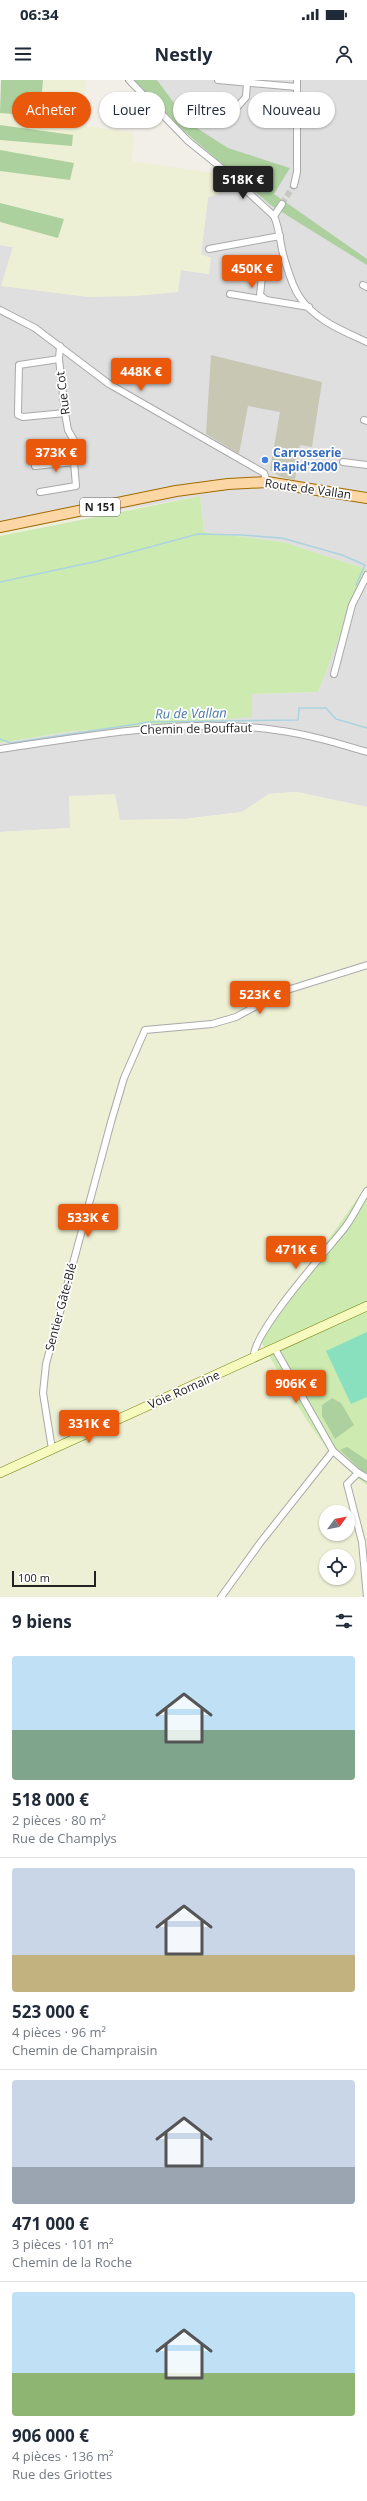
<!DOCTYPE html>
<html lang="fr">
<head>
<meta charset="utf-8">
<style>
  body { margin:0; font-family:"Open Sans",sans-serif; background:#f2f2f3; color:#1f2937; height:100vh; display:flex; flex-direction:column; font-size:15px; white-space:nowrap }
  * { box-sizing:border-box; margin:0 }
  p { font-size:13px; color:#747a83 }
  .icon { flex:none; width:22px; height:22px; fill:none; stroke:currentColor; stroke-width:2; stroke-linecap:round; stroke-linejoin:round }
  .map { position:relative; height:1517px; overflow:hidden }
  .sheet { display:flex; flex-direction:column; background:#fff; flex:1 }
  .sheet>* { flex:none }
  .top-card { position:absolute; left:12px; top:12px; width:343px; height:36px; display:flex; gap:8px }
  .needle { width:26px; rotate:57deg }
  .controls { position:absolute; left:319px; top:1425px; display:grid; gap:8px }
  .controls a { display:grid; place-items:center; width:36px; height:36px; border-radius:50%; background:#fff; box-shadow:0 1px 3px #0004; font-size:20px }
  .scale { position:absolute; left:12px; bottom:10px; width:84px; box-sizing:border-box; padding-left:4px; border:2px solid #222; border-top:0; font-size:11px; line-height:14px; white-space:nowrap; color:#222; -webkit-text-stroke:3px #fff; paint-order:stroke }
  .price { position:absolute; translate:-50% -34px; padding:0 9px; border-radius:4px; background:#ea580c; color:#fff; font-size:13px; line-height:26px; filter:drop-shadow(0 1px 2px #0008) }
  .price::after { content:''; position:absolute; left:50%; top:24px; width:12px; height:9px; margin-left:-6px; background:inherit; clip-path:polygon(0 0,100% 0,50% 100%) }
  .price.active { background:#222; color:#fff }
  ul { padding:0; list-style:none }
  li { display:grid; align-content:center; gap:8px; height:212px; padding:0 12px }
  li+li { border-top:1px solid #e0e1e3 }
  li span { display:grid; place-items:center; height:124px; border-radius:4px; color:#555 }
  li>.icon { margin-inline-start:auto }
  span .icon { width:72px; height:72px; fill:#fffc; stroke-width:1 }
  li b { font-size:17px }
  h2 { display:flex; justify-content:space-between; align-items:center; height:48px; padding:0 12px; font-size:17px }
  .chip { padding:0 14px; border-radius:18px; background:#fff; box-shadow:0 1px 3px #0004; font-size:14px; line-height:36px }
  .chip.active { background:#ea580c; color:#fff }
  .status { display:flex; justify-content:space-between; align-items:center; height:28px; padding:0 20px; background:#fff; direction:ltr }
  .status svg { height:11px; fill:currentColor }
  header { display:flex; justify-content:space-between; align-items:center; height:52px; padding:0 12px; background:#fff; font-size:18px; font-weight:700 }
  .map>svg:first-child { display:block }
</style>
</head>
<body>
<div class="status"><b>06:34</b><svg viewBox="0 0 49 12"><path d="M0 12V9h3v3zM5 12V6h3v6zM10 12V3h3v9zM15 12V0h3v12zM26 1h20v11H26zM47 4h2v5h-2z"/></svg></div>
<header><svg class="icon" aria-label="menu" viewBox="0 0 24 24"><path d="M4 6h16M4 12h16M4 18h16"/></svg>Nestly<svg class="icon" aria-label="person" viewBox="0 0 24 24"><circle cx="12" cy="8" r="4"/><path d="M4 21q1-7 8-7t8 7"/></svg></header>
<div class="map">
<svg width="367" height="1517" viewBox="0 0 367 1517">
  <rect width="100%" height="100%" fill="#f2efe9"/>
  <polygon fill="#e0dfdf" points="143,0 367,0 367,727 297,712 269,714 242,732 184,739 120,740 69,716 71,748 0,752 0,663 67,652 252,636 252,614 318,612 365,489 283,462 204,452 200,416 0,453 0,165 13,167 2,206 181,190 208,194 201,174 208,117 219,114 221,94"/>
  <polygon fill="#c7c7b4" points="211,275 322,302 312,367 300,365 295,400 281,397 270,390 280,332 248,326 239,374 206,354"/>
  <g fill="#eef0d5" fill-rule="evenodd">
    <polygon points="43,0 86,0 84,46 134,52 132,81 221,94 219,114 208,117 201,174 211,178 209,194 181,190 178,212 135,216 88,217 1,206 13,167 0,165 0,33 40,36"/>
    <polygon points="145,425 0,456 0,453"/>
    <path d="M297,712L367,727V1105L259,1258L328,1370L350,1393L367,1405V1517H0V752L70,748L69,716L115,714L120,740L184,739L242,732L269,714ZM326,1432H348V1454H326ZM326,1476H348V1498H326Z"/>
  </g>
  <g fill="#cdebb0">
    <polygon points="200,416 204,452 283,462 366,489 318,612 252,614 252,637 67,652 0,663 0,456"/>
    <path d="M367,1105V1405C317,1371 289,1309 259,1258Z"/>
  </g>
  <g fill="#add19e">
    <polygon points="1,0 43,0 40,36 0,33"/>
    <polygon points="130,0 157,0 189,43 228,68 290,88 274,114 367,179 367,185 272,126 159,30"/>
    <polygon points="0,45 73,55 72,66 0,60"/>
    <polygon points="0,70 74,83 70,100 0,91"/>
    <polygon points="0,123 64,139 58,158 0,142"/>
    <polygon points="332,1318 341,1323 354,1345 335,1359 322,1336 322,1325"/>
    <polygon points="347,1367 367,1380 367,1396 340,1370"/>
  </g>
  <polygon fill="#88e0be" points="367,1252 367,1317 351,1324 326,1271"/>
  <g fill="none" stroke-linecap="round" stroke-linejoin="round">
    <g stroke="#aad3df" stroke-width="1.5">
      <polyline points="0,502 98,481 198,454 242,455 282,458 342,475 365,485 356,505"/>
      <polyline points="0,659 11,663 150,642 298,640 299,628 326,628 336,639 367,648"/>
    </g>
    <polyline stroke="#c8c6c1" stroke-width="6" stroke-dasharray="6 3" stroke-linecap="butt" points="282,124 294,105"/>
    <defs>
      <g id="minor">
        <path d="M129,0L188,61L224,90L274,136C280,150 280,164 284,178C288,190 292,206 299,216C313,239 343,251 367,262"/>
        <polyline points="218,0 297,7"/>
        <polyline points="232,33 246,17 247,3"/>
        <polyline points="294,105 297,92 297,0"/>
        <polyline points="274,136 282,124"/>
        <polyline points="209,169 280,156"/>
        <polyline points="263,187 260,215 265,219"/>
        <polyline points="363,205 367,207"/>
        <polyline points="230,214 309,227"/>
        <polyline points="0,230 35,248 109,304 264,393 267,402"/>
        <polyline points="59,279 19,285 18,331 18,335 23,337 65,333"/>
        <polyline points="364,340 367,341"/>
        <polyline points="343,382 367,385"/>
        <polyline points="35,386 74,382"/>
        <polyline points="40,412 76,406 74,382 78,374 76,364 68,350 65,333 59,279 60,266"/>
        <polyline points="334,594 352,525 367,495"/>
        <path d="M0,669C90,656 184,637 275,650C307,654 337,663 367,672"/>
        <polyline points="275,1269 333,1371 357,1392 367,1398"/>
        <path d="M254,1278C250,1255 327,1170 343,1150C353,1138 359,1123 367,1111"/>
        <polyline points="52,1369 43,1313 46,1284 111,1042 124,998 145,950 212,944 236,937 284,911 367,885"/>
        <polyline points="358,1393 347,1404 362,1462 367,1517"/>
        <polyline points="221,1517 260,1463 333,1371"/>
      </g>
      <polyline id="secondary" points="0,1393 367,1226"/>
      <polyline id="primary" points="0,447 176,411 228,404 267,402 367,418"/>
    </defs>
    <use href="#minor" stroke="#a9a9a9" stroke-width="8"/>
    <use href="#secondary" stroke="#707d05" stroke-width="10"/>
    <use href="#primary" stroke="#a06b00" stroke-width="12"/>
    <use href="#minor" stroke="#fff" stroke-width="6"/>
    <use href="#secondary" stroke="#f7fabf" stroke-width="9"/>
    <use href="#primary" stroke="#fcd6a4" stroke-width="10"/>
  </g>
  <circle fill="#3f7fe0" stroke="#fff" stroke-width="1.5" cx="265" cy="380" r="4"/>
  <g text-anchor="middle" stroke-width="3.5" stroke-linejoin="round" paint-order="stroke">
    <rect fill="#fff" stroke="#646464" stroke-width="1" x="80" y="418" width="40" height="18" rx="3"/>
    <g font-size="11" font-weight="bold" fill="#222">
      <text x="100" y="431">N 151</text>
    </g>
    <g font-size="12" fill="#222" stroke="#fff">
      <text transform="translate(63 313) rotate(-97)" y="4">Rue Cot</text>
      <text transform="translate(308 409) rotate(8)" y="4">Route de Vallan</text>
      <text transform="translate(196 649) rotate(-1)" y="4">Chemin de Bouffaut</text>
      <text transform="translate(61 1227) rotate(-75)" y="4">Sentier Gâte-Blé</text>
      <text transform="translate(184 1310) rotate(-24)" y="4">Voie Romaine</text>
    </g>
    <g font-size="12" font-weight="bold" fill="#366cbe" stroke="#fff" text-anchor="start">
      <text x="273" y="377">Carrosserie<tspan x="273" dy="14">Rapid'2000</tspan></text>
    </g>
    <g font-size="13" font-style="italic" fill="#4a7aab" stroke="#fff">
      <text transform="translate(191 633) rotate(-1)" y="5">Ru de Vallan</text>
    </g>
  </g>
</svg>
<div class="controls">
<a><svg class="needle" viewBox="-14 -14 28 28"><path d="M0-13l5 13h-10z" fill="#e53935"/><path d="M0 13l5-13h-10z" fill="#747a83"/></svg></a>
<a><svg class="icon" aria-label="locate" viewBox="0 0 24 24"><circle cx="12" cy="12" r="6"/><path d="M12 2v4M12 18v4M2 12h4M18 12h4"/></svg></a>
</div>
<div class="scale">100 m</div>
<b class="price active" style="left:243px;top:120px">518K €</b>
<b class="price" style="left:252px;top:209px">450K €</b>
<b class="price" style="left:141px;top:312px">448K €</b>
<b class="price" style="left:56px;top:393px">373K €</b>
<b class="price" style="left:260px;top:935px">523K €</b>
<b class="price" style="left:88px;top:1158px">533K €</b>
<b class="price" style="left:296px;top:1190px">471K €</b>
<b class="price" style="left:296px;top:1324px">906K €</b>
<b class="price" style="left:89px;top:1364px">331K €</b>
<div class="top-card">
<a class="chip active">Acheter</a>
<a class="chip">Louer</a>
<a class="chip">Filtres</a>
<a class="chip">Nouveau</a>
</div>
</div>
<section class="sheet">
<h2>9 biens<svg class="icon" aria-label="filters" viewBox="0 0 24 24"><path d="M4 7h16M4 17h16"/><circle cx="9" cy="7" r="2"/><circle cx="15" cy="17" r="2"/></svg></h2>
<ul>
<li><span style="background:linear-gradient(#bfe0f5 60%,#7fa58c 0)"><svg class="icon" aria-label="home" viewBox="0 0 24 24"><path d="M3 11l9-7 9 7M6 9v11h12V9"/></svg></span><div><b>518 000 €</b><p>2 pièces · 80 m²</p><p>Rue de Champlys</p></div></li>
<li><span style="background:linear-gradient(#c9d6e8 70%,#c2b280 0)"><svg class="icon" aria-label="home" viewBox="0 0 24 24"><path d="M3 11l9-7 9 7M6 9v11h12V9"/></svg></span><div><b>523 000 €</b><p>4 pièces · 96 m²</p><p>Chemin de Champraisin</p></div></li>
<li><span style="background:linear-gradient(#c9d6e8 70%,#9aa5b1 0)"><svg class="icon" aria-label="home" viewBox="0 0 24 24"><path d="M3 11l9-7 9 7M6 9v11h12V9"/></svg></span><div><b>471 000 €</b><p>3 pièces · 101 m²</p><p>Chemin de la Roche</p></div></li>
<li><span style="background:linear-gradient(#bfe0f5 65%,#8fb573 0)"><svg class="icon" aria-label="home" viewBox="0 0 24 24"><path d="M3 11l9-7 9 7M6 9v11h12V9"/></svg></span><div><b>906 000 €</b><p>4 pièces · 136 m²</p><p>Rue des Griottes</p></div></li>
</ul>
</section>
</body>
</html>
